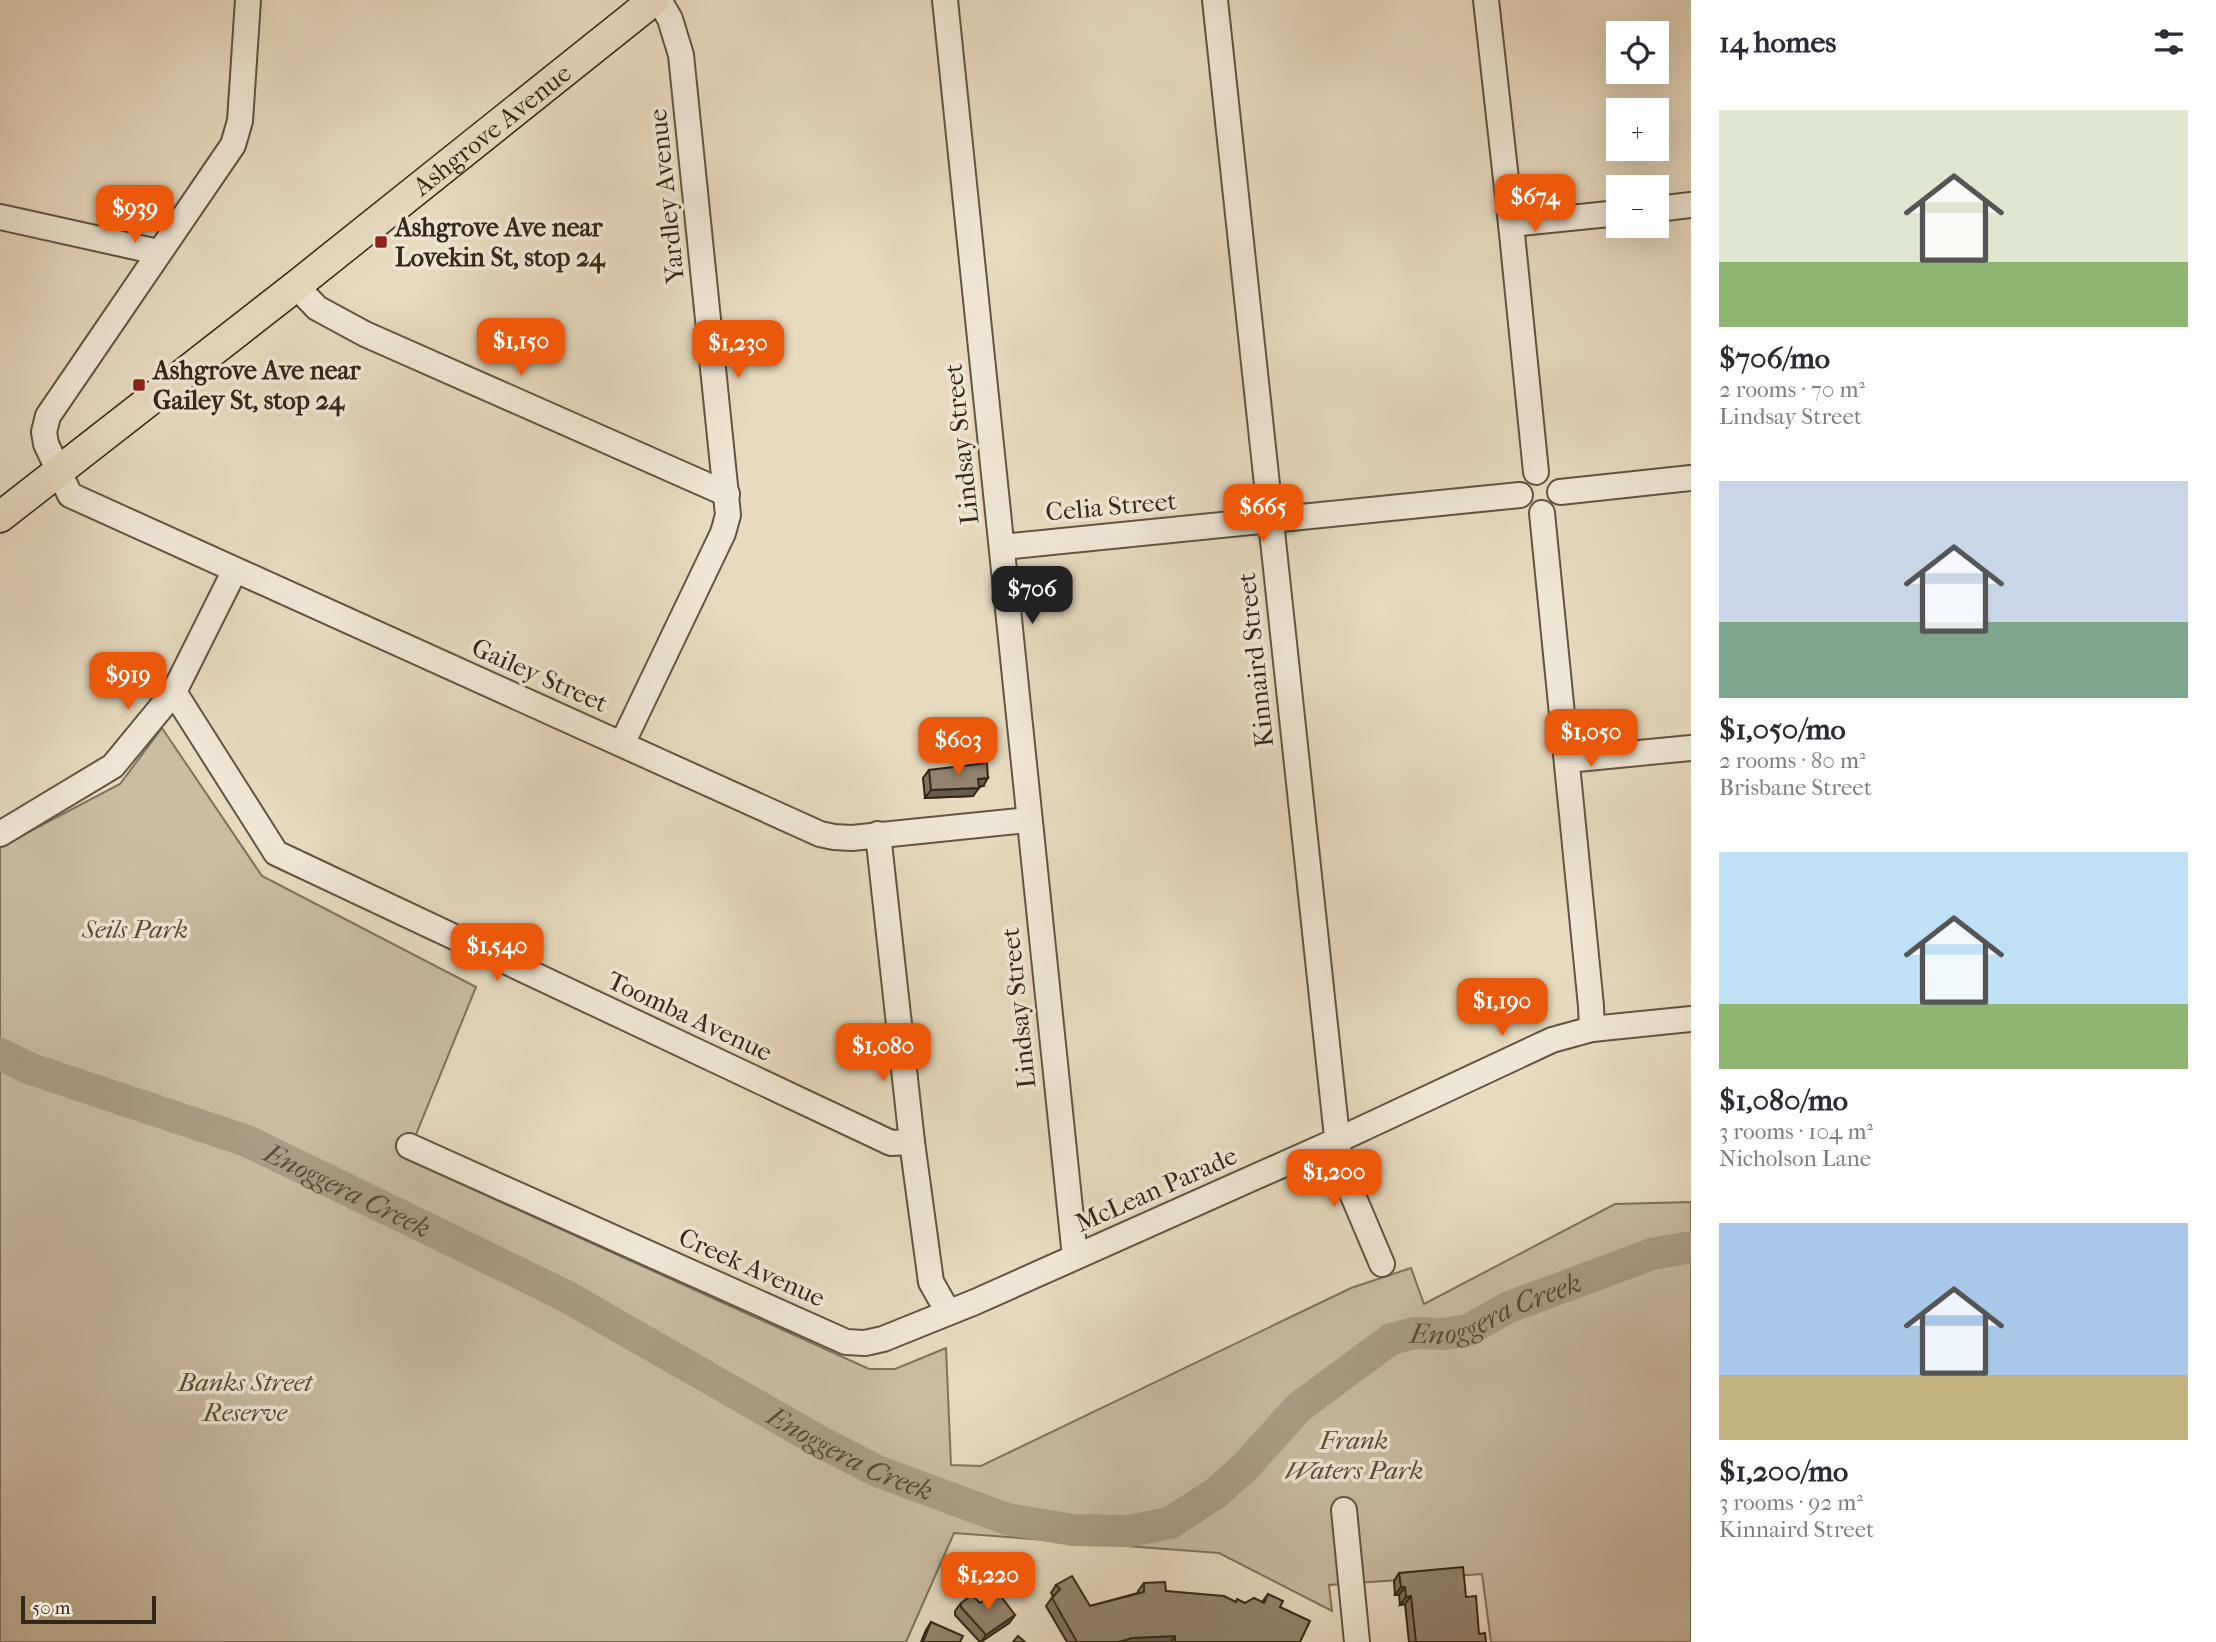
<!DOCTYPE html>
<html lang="en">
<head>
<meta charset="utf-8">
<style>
  body { margin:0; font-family:"IM FELL French Canon",serif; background:#f7f7f7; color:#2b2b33; height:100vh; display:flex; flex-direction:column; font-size:26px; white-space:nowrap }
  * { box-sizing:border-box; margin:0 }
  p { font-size:23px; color:#7c7c81 }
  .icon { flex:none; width:38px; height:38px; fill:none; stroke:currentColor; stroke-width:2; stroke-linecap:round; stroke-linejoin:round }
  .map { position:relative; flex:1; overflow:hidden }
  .sheet { display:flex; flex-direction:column; background:#fff; width:525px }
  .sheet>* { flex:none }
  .fabs { position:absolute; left:1606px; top:21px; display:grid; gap:14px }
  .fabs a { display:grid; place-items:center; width:63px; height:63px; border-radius:0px; background:#fff; box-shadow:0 7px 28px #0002; font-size:35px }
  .scale { position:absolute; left:21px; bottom:18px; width:135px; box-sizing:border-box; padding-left:7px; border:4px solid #352718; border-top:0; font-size:19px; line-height:24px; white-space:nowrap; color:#352718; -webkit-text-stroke:5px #efe7d5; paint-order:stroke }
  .price { position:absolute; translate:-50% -60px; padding:0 16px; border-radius:14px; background:#ea580c; color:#fff; font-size:23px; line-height:46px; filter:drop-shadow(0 2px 4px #0008) }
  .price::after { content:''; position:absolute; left:50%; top:42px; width:21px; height:16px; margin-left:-10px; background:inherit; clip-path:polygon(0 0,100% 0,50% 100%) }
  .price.selected { background:#222; color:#fff }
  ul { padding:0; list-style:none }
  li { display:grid; align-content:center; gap:14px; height:371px; padding:0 28px }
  li span { display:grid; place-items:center; height:217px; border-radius:0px; color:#555 }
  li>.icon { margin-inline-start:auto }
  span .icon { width:126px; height:126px; fill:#fffc; stroke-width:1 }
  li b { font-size:30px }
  h2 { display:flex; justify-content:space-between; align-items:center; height:84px; padding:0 28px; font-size:30px }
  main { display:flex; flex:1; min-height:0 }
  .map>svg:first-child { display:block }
</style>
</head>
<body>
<main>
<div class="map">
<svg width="1691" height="1642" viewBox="0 0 1691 1642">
  <rect width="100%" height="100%" fill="#e7dabe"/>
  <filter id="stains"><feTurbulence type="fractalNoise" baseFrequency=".00286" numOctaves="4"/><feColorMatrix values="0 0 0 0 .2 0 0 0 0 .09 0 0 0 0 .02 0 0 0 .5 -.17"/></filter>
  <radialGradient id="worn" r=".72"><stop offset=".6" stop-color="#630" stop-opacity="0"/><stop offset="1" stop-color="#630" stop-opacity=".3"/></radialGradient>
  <polygon fill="#c9bca2" stroke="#7f725d" stroke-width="2" points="162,728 262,876 476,987 406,1159 869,1369 895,1369 946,1348 951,1465 981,1466 1351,1288 1411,1268 1424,1304 1615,1204 1691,1202 1691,1642 1491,1642 1482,1574 1329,1585 1332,1611 1219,1553 954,1533 906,1642 0,1642 0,847 120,784"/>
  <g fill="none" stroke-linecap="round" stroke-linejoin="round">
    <path stroke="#aa9d86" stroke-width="32" id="s1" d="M0,1054L31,1069L247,1141L564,1295L817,1440L877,1471L1007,1519L1073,1530L1129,1531L1170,1523L1216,1493L1246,1466L1298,1408L1391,1339L1415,1333L1444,1334L1468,1330L1509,1307L1652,1254L1691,1247"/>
    <defs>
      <g id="minor">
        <polyline points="248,0 240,121 233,145 48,416 44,432 46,444 70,495 820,834 834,837 852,838 1028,820"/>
        <polyline points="945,0 1075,1257"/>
        <polyline points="1215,0 1340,1165 1382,1264"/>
        <polyline points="1486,0 1511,224 1536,472"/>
        <polyline points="1657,209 1691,205"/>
        <polyline points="0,217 158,252"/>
        <polyline points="1511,224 1619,213"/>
        <polyline points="296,286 317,308 365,334 727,494"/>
        <polyline points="1560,492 1691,478"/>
        <polyline points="1542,513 1591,1006 1592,1029"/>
        <polyline points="1002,547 1520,495"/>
        <polyline points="174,692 276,853 891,1143 912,1142"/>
        <polyline points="622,744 723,533 728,515 681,55 670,19 659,0"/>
        <polyline points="1567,760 1691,748"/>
        <polyline points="0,834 113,766 174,692 235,570"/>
        <polyline points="878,834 912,1142 931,1282 948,1312"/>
        <polyline points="409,1146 846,1342 865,1343 883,1339 975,1302 1338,1140 1552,1040 1592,1029 1691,1019"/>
        <polyline points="1344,1510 1357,1642"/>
      </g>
      <g id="major">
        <path id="s2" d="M0,517L296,286L654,0"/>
      </g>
    </defs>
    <use href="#minor" stroke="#625442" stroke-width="28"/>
    <use href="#major" stroke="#352718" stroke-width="33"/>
    <use href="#minor" stroke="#efe7d5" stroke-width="24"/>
    <use href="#major" stroke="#e7dabe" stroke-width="30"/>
  </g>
  <g fill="#7e725f" stroke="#352718" stroke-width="2">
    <polygon points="929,770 983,786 979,787 973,796 925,798 923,778"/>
    <polygon points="1399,1573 1466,1597 1479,1634 1486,1642 1409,1642 1405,1604 1400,1605 1399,1595 1395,1595 1394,1581"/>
    <polygon points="1144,1583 1166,1591 1245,1603 1262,1602 1268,1594 1280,1607 1300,1642 1067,1642 1046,1606 1053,1596 1051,1593 1056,1585 1090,1606 1138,1593 1138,1591"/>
    <polygon points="961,1603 980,1603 1015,1615 1009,1623 980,1642 955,1615 955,1611"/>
    <polygon points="931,1622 960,1642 921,1642 926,1630"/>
  </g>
  <g fill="#665c4d" stroke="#352718" stroke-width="2">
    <polygon points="988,778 983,786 973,787 978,779"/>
    <polygon points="979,788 973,796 925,798 931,790"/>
    <polygon points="1401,1587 1405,1587 1399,1595 1395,1595"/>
    <polygon points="1411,1596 1405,1604 1400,1605 1406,1597"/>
    <polygon points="1015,1615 1009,1623 981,1642 986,1635"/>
    <polygon points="1175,1636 1171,1642 1118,1642 1132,1638"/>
  </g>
  <g fill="#92846e" stroke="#352718" stroke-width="2">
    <polygon points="987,763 988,778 978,779 979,788 931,790 929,770"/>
    <polygon points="1463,1567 1466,1597 1476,1596 1479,1634 1485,1633 1486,1642 1416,1642 1411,1596 1406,1597 1405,1587 1401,1587 1399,1573"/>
    <polygon points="1072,1576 1090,1606 1144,1592 1144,1583 1165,1582 1166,1591 1224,1596 1236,1602 1237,1599 1245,1603 1254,1598 1264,1603 1268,1594 1283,1601 1280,1607 1310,1621 1300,1642 1175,1642 1175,1636 1132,1638 1118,1642 1077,1642 1052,1598 1060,1589 1056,1585"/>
    <polygon points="997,1591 1015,1615 986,1635 961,1607 961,1603 972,1595 980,1603"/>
    <polygon points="931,1622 963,1636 960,1642 923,1642"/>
    <polygon points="1018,1636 1025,1642 1013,1642"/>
  </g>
  <g fill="#8f2418" stroke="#efe7d5" stroke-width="2.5">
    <rect x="374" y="235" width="14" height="14" rx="3.5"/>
    <rect x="132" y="378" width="14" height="14" rx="3.5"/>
  </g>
  <g text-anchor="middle" stroke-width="7" stroke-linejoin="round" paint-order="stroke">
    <g font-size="26" fill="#352718" stroke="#efe7d5">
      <text dy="9" stroke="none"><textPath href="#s2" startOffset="626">Ashgrove Avenue</textPath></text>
      <text transform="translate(666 196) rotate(-96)" y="9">Yardley Avenue</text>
      <text transform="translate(961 444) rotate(-96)" y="9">Lindsay Street</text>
      <text transform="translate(1111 506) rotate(-5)" y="9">Celia Street</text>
      <text transform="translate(1255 660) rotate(-96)" y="9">Kinnaird Street</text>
      <text transform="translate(540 675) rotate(24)" y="9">Gailey Street</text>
      <text transform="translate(1018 1008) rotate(-96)" y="9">Lindsay Street</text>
      <text transform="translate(690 1016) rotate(25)" y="9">Toomba Avenue</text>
      <text transform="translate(1156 1189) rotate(-24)" y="9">McLean Parade</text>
      <text transform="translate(752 1267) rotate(24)" y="9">Creek Avenue</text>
    </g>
    <g font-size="26" font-weight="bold" fill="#352718" stroke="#efe7d5" text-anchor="start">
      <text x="395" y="236">Ashgrove Ave near<tspan x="395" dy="30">Lovekin St, stop 24</tspan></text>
      <text x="153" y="379">Ashgrove Ave near<tspan x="153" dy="30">Gailey St, stop 24</tspan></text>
    </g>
    <g font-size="26" font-style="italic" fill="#5a4c3a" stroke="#efe7d5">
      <text x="135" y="938">Seils Park</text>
      <text x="245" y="1391">Banks Street<tspan x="245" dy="30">Reserve</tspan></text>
      <text x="1354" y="1449">Frank<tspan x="1354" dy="30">Waters Park</tspan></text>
    </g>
    <g font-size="28" font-style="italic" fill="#584a39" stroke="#efe7d5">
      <text dy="10" stroke="none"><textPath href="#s1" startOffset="374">Enoggera Creek</textPath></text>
      <text dy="10" stroke="none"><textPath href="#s1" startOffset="1676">Enoggera Creek</textPath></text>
      <text dy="10" stroke="none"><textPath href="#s1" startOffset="942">Enoggera Creek</textPath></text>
    </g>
  </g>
  <rect width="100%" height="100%" filter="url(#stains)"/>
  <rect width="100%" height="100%" fill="url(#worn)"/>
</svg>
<div class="fabs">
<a><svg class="icon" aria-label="locate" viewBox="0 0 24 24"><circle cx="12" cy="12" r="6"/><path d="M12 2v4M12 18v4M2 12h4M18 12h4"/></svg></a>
<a>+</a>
<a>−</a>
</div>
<div class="scale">50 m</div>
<b class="price" style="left:1535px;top:234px">$674</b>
<b class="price" style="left:135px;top:245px">$939</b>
<b class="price" style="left:521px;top:378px">$1,150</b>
<b class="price" style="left:738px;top:380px">$1,230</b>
<b class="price" style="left:1263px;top:544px">$665</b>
<b class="price selected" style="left:1032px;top:626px">$706</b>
<b class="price" style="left:128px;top:712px">$919</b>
<b class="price" style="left:1591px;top:769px">$1,050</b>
<b class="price" style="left:958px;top:777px">$603</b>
<b class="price" style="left:497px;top:983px">$1,540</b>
<b class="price" style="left:1502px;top:1038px">$1,190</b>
<b class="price" style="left:883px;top:1083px">$1,080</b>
<b class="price" style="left:1334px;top:1209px">$1,200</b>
<b class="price" style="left:988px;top:1612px">$1,220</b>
</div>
<section class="sheet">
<h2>14 homes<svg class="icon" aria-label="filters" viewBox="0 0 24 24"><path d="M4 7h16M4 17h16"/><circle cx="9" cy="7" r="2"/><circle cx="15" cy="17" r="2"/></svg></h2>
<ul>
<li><span style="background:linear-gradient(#dfe7d0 70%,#8fb573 0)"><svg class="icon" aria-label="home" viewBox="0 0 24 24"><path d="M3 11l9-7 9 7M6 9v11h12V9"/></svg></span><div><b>$706/mo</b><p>2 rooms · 70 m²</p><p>Lindsay Street</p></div></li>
<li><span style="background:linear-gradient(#c9d6e8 65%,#7fa58c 0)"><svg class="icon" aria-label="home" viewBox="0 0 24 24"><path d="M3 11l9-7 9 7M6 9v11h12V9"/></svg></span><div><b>$1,050/mo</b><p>2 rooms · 80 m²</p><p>Brisbane Street</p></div></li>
<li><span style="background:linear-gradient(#bfe0f5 70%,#8fb573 0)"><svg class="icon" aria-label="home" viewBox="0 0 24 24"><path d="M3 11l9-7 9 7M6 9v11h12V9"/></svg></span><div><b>$1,080/mo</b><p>3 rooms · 104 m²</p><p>Nicholson Lane</p></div></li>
<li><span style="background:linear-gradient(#a9c7e8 70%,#c2b280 0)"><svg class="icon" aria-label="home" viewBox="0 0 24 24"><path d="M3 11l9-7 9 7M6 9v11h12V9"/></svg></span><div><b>$1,200/mo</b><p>3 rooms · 92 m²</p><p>Kinnaird Street</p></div></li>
</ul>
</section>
</main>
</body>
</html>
